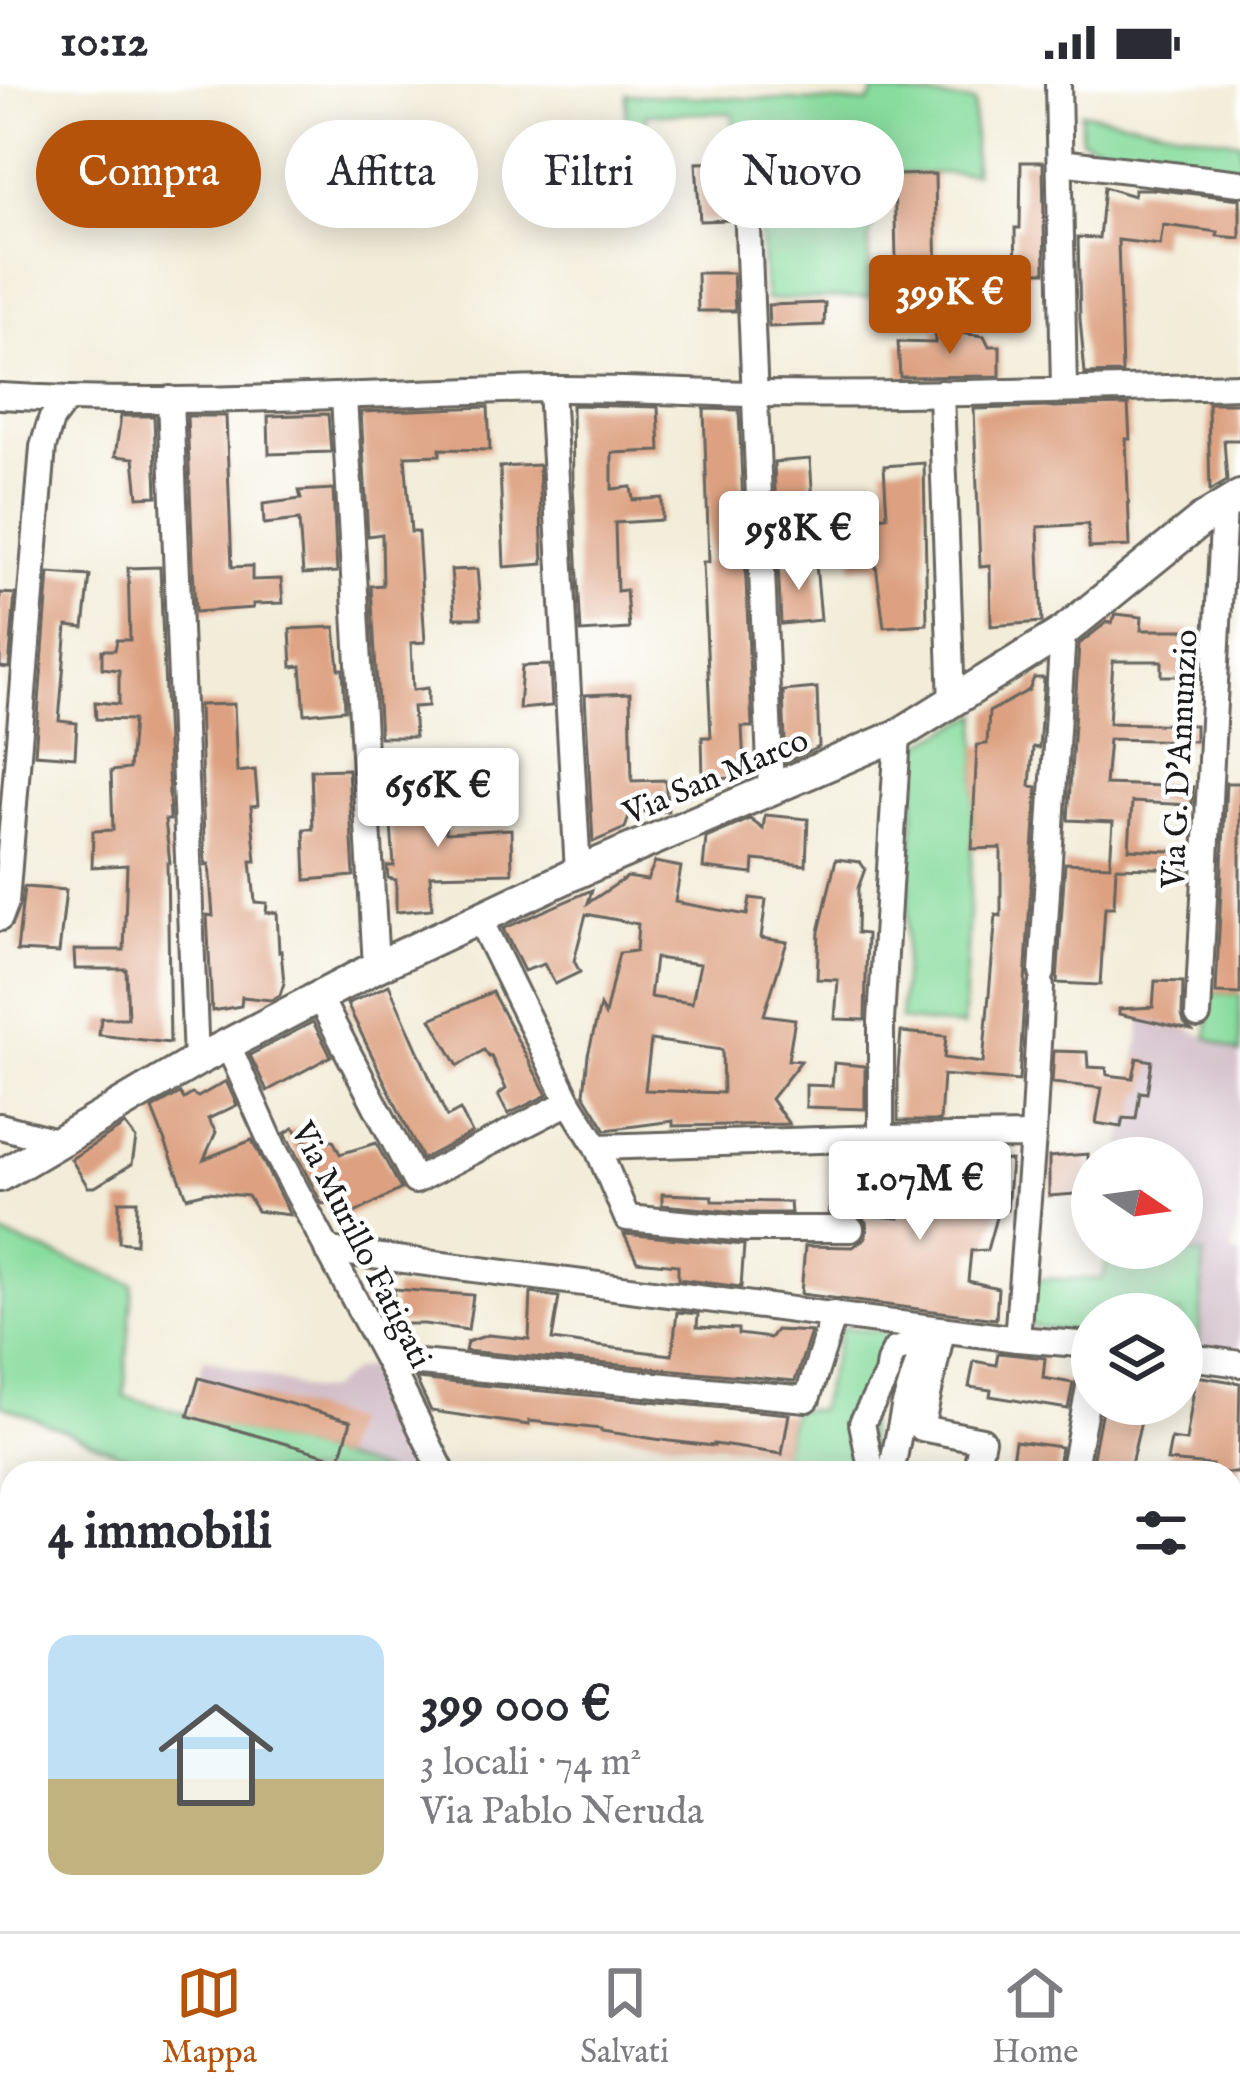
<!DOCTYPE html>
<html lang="it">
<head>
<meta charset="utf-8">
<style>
  body { margin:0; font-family:"IM FELL English",serif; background:#f7f7f7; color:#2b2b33; height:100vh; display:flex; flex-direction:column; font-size:45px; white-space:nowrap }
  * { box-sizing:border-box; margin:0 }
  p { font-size:39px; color:#7c7c81 }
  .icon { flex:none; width:66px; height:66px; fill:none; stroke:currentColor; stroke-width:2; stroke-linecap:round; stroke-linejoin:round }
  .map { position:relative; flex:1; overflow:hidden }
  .drawer { position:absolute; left:0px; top:1377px; width:1242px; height:471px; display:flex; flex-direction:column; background:#fff; border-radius:36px 36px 0 0; box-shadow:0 6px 30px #0003 }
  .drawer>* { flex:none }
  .hud { position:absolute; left:36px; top:36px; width:1170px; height:108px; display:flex; gap:24px }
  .needle { width:78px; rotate:103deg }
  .fabs { position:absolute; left:1071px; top:1053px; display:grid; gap:24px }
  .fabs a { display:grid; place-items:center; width:132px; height:132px; border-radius:50%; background:#fff; box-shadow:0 6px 30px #0003; font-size:60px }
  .price { position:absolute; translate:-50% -102px; padding:0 27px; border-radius:12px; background:#fff; color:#222; font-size:39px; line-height:78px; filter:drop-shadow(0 3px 6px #0008) }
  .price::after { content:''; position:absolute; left:50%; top:72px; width:36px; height:27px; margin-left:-18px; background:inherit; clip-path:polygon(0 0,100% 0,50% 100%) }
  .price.active { background:#b45309; color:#fff }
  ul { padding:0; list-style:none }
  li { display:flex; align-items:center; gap:36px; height:300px; padding:0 48px }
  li+li { border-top:3px solid #e1e1e2 }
  li span { display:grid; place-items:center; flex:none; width:336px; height:240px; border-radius:24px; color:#555 }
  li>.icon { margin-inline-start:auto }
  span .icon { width:144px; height:144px; fill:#fffc; stroke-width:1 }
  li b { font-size:51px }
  h2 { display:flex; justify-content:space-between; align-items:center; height:144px; padding:0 48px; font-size:51px }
  .chip { padding:0 42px; border-radius:54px; background:#fff; box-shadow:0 6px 30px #0003; font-size:42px; line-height:108px }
  .chip.active { background:#b45309; color:#fff }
  .status { display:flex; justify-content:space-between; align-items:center; height:84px; padding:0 60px; background:#fff; direction:ltr }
  .status svg { height:33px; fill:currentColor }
  .tab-bar { display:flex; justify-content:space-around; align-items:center; height:168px; border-top:3px solid #e1e1e2; background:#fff; font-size:33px; color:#7c7c81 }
  .tab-bar a { display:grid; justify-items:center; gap:6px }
  .tab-bar .active { color:#b45309 }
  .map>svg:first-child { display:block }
</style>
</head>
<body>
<div class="status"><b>10:12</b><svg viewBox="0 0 49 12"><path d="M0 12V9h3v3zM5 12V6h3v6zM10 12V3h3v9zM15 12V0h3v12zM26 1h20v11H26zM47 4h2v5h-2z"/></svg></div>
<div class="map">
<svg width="1240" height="1847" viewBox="0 0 1240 1847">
  <rect width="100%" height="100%" fill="#fff"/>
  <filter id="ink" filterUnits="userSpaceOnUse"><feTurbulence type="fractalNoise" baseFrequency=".00833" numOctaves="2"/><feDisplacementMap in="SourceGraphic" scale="24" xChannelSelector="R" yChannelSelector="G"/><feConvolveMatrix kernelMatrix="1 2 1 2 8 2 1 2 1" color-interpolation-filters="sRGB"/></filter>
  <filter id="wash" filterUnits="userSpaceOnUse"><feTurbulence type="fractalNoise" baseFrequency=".004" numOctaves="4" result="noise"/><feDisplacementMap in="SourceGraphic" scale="48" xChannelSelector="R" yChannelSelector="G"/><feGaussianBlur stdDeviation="2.7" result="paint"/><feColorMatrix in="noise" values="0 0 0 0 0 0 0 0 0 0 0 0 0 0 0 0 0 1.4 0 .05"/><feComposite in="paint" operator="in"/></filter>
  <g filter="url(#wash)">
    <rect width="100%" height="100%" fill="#f2ecd8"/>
    <g fill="#d2bdc8">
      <polygon points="1142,935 1191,946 1240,969 1240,1122 1232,1169 1240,1171 1240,1268 1199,1263 1204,1171 1150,1164 1182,1164 1182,1074 1120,1074"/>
      <polygon points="204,1274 314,1307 328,1306 354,1286 368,1283 385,1293 432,1389 388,1389 188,1332"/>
    </g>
    <g fill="#88dc9e" stroke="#527c5d" stroke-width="3">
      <polygon points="874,7 974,18 974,89 876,90 875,139 869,152 870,213 766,216 758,118 744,116 742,78 735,74 733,29 646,30 646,44 625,44 627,10 869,19"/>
      <polygon points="1081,28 1240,58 1240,88 1140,76 1081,55"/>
      <polygon points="979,630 963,943 900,936 919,661"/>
      <polygon points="1212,909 1240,910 1240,969 1207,953"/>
      <polygon points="0,1150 133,1200 124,1312 388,1389 182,1389 120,1370 0,1320"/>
      <polygon points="1108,1164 1150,1164 1204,1171 1199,1263 1182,1261 1182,1230 1092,1230 1092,1250 1029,1242 1033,1195 1103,1195"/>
      <polygon points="842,1243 914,1252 866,1327 872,1389 777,1389 793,1325 818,1326"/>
    </g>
    <g id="blocks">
      <g fill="#dda181" fill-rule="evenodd">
        <polygon points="737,78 739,107 732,114 731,136 700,137 696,79"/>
        <polygon points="1021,78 1043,78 1045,188 1016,188 1015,144 1020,144"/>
        <polygon points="935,90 937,203 920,204 920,215 897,216 894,91"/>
        <polygon points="1104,103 1134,112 1134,105 1152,105 1240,115 1240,154 1217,152 1218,148 1163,141 1160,161 1118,156 1122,289 1085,290 1080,235 1078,153 1099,154"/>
        <polygon points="697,189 733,189 735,227 698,227"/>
        <polygon points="976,193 1003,193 1002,225 977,225"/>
        <polygon points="825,219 824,241 769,243 768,221"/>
        <polygon points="935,246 984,252 989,262 1000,262 1000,292 900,293 898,258 935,259"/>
        <polygon points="1208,319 1240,319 1240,356 1224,356 1227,397 1210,407"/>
        <polygon points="572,321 658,323 660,367 612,369 612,405 631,403 633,416 662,414 662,436 615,439 617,507 626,506 629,545 581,548 573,403"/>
        <polygon points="1128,321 1130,355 1126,355 1130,462 1089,464 1088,440 1038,443 1042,538 991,542 990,482 980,483 974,325"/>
        <polygon points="488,323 490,366 440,365 440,371 405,372 411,448 418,448 425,558 411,559 413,606 428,604 428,622 413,623 415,653 380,653 371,502 383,501 382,450 368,452 361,328"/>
        <polygon points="704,325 739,326 752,643 742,643 744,682 738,683 739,694 703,695 702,653 711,653 703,478 709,478"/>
        <polygon points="328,330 331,368 269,370 268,332"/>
        <polygon points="121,332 154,332 157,412 138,413 134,374 115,372"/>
        <polygon points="187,332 226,332 232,483 252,482 252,496 281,495 283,519 253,520 253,524 195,528"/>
        <polygon points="810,375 814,431 776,433 774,378"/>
        <polygon points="924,379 927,540 884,543 876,481 852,483 851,435 887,432 884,382"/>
        <polygon points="539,381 543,480 504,483 500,383"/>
        <polygon points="333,405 337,488 303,490 299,436 264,440 263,420 301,415 299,407"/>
        <polygon points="778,480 816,480 821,536 781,540"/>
        <polygon points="160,483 170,736 165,736 170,779 167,779 170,959 99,951 101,934 128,934 126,885 75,885 74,866 124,866 127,781 92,783 93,747 113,746 111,687 129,685 133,636 96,635 95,618 119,620 119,586 102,584 102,566 115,566 117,556 130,556 128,484"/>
        <polygon points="477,485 481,534 455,534 451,486"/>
        <polygon points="49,489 90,492 84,544 67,542 59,637 77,639 75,673 35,670"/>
        <polygon points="0,509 15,510 9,584 0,583"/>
        <polygon points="1116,530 1142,533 1141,546 1201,546 1199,592 1162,592 1162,577 1113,577 1109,639 1195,641 1195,657 1109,655 1105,700 1193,703 1192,721 1132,718 1129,765 1190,768 1189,785 1116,783 1114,823 1105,823 1100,901 1057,899 1065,779 1110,781 1113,738 1068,736 1079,560 1107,538 1112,539"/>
        <polygon points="335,543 339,585 343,585 345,626 305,630 301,582 292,583 290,545"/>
        <polygon points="550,581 552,622 519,625 522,582"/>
        <polygon points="1034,594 1044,594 1039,664 1033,663 1030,702 1037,703 1019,997 943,991 940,1037 898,1037 898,985 901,948 946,952 944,974 983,979 996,831 1001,832 1001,764 972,765 977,661 987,660 989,628 1029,606"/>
        <polygon points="817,604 819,663 786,678 783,607"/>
        <polygon points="630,609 632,697 665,696 668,727 631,728 625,744 593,758 585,611"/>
        <polygon points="234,620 237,688 255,686 258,721 251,722 256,777 251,777 255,818 267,819 266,829 277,828 279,868 281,867 284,899 280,911 271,916 242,913 241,922 212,927 207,831 213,832 209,780 205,781 199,621"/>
        <polygon points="348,685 354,792 306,796 304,745 313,745 311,686"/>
        <polygon points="1226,699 1240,699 1240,910 1216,909"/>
        <polygon points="443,710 446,749 511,745 512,789 430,791 432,825 396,828 396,796 388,794 387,782 394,782 389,714"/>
        <polygon points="765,731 808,735 806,781 754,776 753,790 703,784 706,754 750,735 763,745"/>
        <polygon points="836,775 860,778 865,785 858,804 857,849 867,850 865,936 835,935 838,896 817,895 819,848"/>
        <path d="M655,778L681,783L675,818L747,831L750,814L766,816L761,854L787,858L764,931L795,935L788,976L801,977L771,1015L789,1040L673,1042V1037L606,1046L584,1010L588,971L600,922L605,931L619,869L636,867L638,840L586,830L574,877L580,888L555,900L544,880L524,887L503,845L592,806L588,819L627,793L647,796ZM655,874L700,880L692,919L650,913ZM651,956L722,966L723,1009L645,1006Z"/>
        <polygon points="24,803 66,806 59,869 17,867"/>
        <polygon points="1155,897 1183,898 1182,931 1184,939 1191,946 1119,930 1119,925 1153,923"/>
        <polygon points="389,901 447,1033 460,1026 472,1049 422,1075 347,920"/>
        <polygon points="492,908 547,1011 508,1030 498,1011 506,1005 491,972 489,973 484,966 458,982 431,935"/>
        <polygon points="313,938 331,972 267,1007 250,971"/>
        <polygon points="1054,967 1087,968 1088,983 1106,984 1107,991 1133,994 1137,974 1152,977 1147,1009 1140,1008 1136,1035 1123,1034 1121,1043 1096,1039 1102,1004 1052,999"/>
        <polygon points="834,979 865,982 865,1025 806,1023 806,1001 832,1002"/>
        <polygon points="226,997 237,1021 208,1035 216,1048 204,1075 252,1056 290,1131 257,1127 248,1112 207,1108 187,1113 152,1025 180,1009 184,1015 192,1010 198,1013"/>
        <polygon points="125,1041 136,1055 132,1080 95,1103 88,1103 71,1075"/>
        <polygon points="294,1044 305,1057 314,1061 333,1056 340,1070 376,1059 401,1105 345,1134 338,1118 322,1120 285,1049"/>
        <polygon points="1088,1070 1089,1109 1049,1112 1049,1073"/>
        <polygon points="860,1071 854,1129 829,1128 834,1072"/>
        <polygon points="1011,1076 1007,1126 998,1126 987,1166 971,1167 968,1197 998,1204 996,1235 801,1210 805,1162 853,1163 865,1154 867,1146 866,1138 858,1130 899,1134 895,1081"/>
        <polygon points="662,1110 712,1112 712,1117 790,1118 791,1129 747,1129 662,1121"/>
        <polygon points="119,1117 137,1117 136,1160 119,1158"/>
        <polygon points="624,1150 744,1161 741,1203 678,1195 678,1181 637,1177"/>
        <polygon points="394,1205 473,1211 468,1246 424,1240 392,1240"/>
        <polygon points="531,1209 559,1213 552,1256 589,1261 672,1271 677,1228 698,1230 697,1243 738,1245 738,1250 770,1254 776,1246 811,1248 795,1297 465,1267 467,1258 488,1251 529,1255"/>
        <polygon points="998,1269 1045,1274 1043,1294 1073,1299 1068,1325 990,1312 991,1306 969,1303 974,1277 996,1281"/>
        <polygon points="1196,1292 1240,1299 1238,1389 1210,1389 1212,1381 1167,1377 1171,1355 1186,1357"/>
        <polygon points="199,1294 351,1337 340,1375 188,1332"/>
        <polygon points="416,1295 789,1330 782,1370 714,1360 714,1362 669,1357 601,1347 601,1345 529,1337 529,1341 431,1327"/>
        <polygon points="1103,1320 1145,1320 1129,1389 1090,1389"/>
        <polygon points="1015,1357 1061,1363 1057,1389 1010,1389"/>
      </g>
    </g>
  </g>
  <g filter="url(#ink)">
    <use href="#blocks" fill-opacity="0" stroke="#67655e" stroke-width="3"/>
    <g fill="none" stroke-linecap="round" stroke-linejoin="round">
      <defs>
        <g id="minor">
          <polyline points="1058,0 1064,306"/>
          <polyline points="1060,78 1240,99"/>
          <polyline points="747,121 771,706"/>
          <polyline points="551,305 578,788"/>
          <polyline points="941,309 952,620"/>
          <path d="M0,312C182,323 365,309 547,305C617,304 687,309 757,310C918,312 1079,306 1240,302"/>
          <polyline points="344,313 376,883"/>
          <polyline points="170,315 196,977"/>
          <polyline points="0,834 6,818 43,363 51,336 66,316"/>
          <polyline points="479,834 569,1018"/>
          <polyline points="1042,889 1063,548"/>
          <polyline points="1041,903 1033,1052 1017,1255 1092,1261"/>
          <polyline points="319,913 415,1097 569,1018 597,1063 881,1054 1033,1052"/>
          <polyline points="1198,931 1224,422"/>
          <polyline points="228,961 275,1067 387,1276 443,1389"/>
          <polyline points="0,1042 56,1057"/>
          <polyline points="881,1054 881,937 898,651"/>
          <polyline points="597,1063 627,1134 746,1145 851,1145"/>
          <polyline points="327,1166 1017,1255"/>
          <polyline points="1182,1272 1240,1280"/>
          <polyline points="387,1276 807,1315 834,1230"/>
          <polyline points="872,1389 862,1339 887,1291 889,1278 895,1266 909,1262 914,1252 940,1256 921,1344 982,1356 975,1389"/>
          <polyline points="891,1389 904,1324 926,1253"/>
          <polyline points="1073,1389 1092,1287"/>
          <polyline points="1232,1551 1240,1503"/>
          <polyline points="0,1734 12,1736"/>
          <polyline points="614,1836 636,1839"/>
        </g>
        <polyline id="major" points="0,1092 196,977 376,883 578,788 898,651 1063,548 1204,434 1240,412"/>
      </defs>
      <use href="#minor" stroke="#67655e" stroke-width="30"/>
      <use href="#major" stroke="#67655e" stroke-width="36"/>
      <use href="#minor" stroke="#fff" stroke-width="24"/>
      <use href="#major" stroke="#fff" stroke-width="30"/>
    </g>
  </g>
  <g text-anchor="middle" stroke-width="9" stroke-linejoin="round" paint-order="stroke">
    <g font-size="33" fill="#1c1c1c" stroke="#fff">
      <text transform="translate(1178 675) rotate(-87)" y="12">Via G. D'Annunzio</text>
      <text transform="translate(715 691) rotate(-23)" y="12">Via San Marco</text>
      <text transform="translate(363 1160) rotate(63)" y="12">Via Murillo Fatigati</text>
    </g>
  </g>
</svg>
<div class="fabs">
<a><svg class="needle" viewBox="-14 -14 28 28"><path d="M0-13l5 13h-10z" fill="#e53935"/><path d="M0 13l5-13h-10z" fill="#7c7c81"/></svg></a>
<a><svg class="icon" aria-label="layers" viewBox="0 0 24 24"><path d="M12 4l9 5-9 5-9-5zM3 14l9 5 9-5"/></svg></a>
</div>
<b class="price active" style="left:950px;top:273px">399K €</b>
<b class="price" style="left:799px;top:509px">958K €</b>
<b class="price" style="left:438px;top:766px">656K €</b>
<b class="price" style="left:920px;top:1159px">1.07M €</b>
<div class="hud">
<a class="chip active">Compra</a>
<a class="chip">Affitta</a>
<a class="chip">Filtri</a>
<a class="chip">Nuovo</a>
</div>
<section class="drawer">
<h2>4 immobili<svg class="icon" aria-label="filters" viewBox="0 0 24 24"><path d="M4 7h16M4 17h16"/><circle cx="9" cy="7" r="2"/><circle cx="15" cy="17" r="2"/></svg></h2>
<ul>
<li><span style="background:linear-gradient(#bfe0f5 60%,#c2b280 0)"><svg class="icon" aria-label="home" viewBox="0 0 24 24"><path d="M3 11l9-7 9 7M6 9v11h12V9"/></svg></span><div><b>399 000 €</b><p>3 locali · 74 m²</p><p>Via Pablo Neruda</p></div></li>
</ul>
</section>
</div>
<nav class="tab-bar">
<a class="active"><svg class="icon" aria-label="map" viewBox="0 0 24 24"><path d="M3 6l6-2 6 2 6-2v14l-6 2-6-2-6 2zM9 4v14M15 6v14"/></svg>Mappa</a>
<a><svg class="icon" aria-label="saved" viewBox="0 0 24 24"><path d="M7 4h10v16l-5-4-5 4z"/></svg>Salvati</a>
<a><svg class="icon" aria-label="home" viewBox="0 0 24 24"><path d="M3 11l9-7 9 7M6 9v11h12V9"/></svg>Home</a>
</nav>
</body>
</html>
